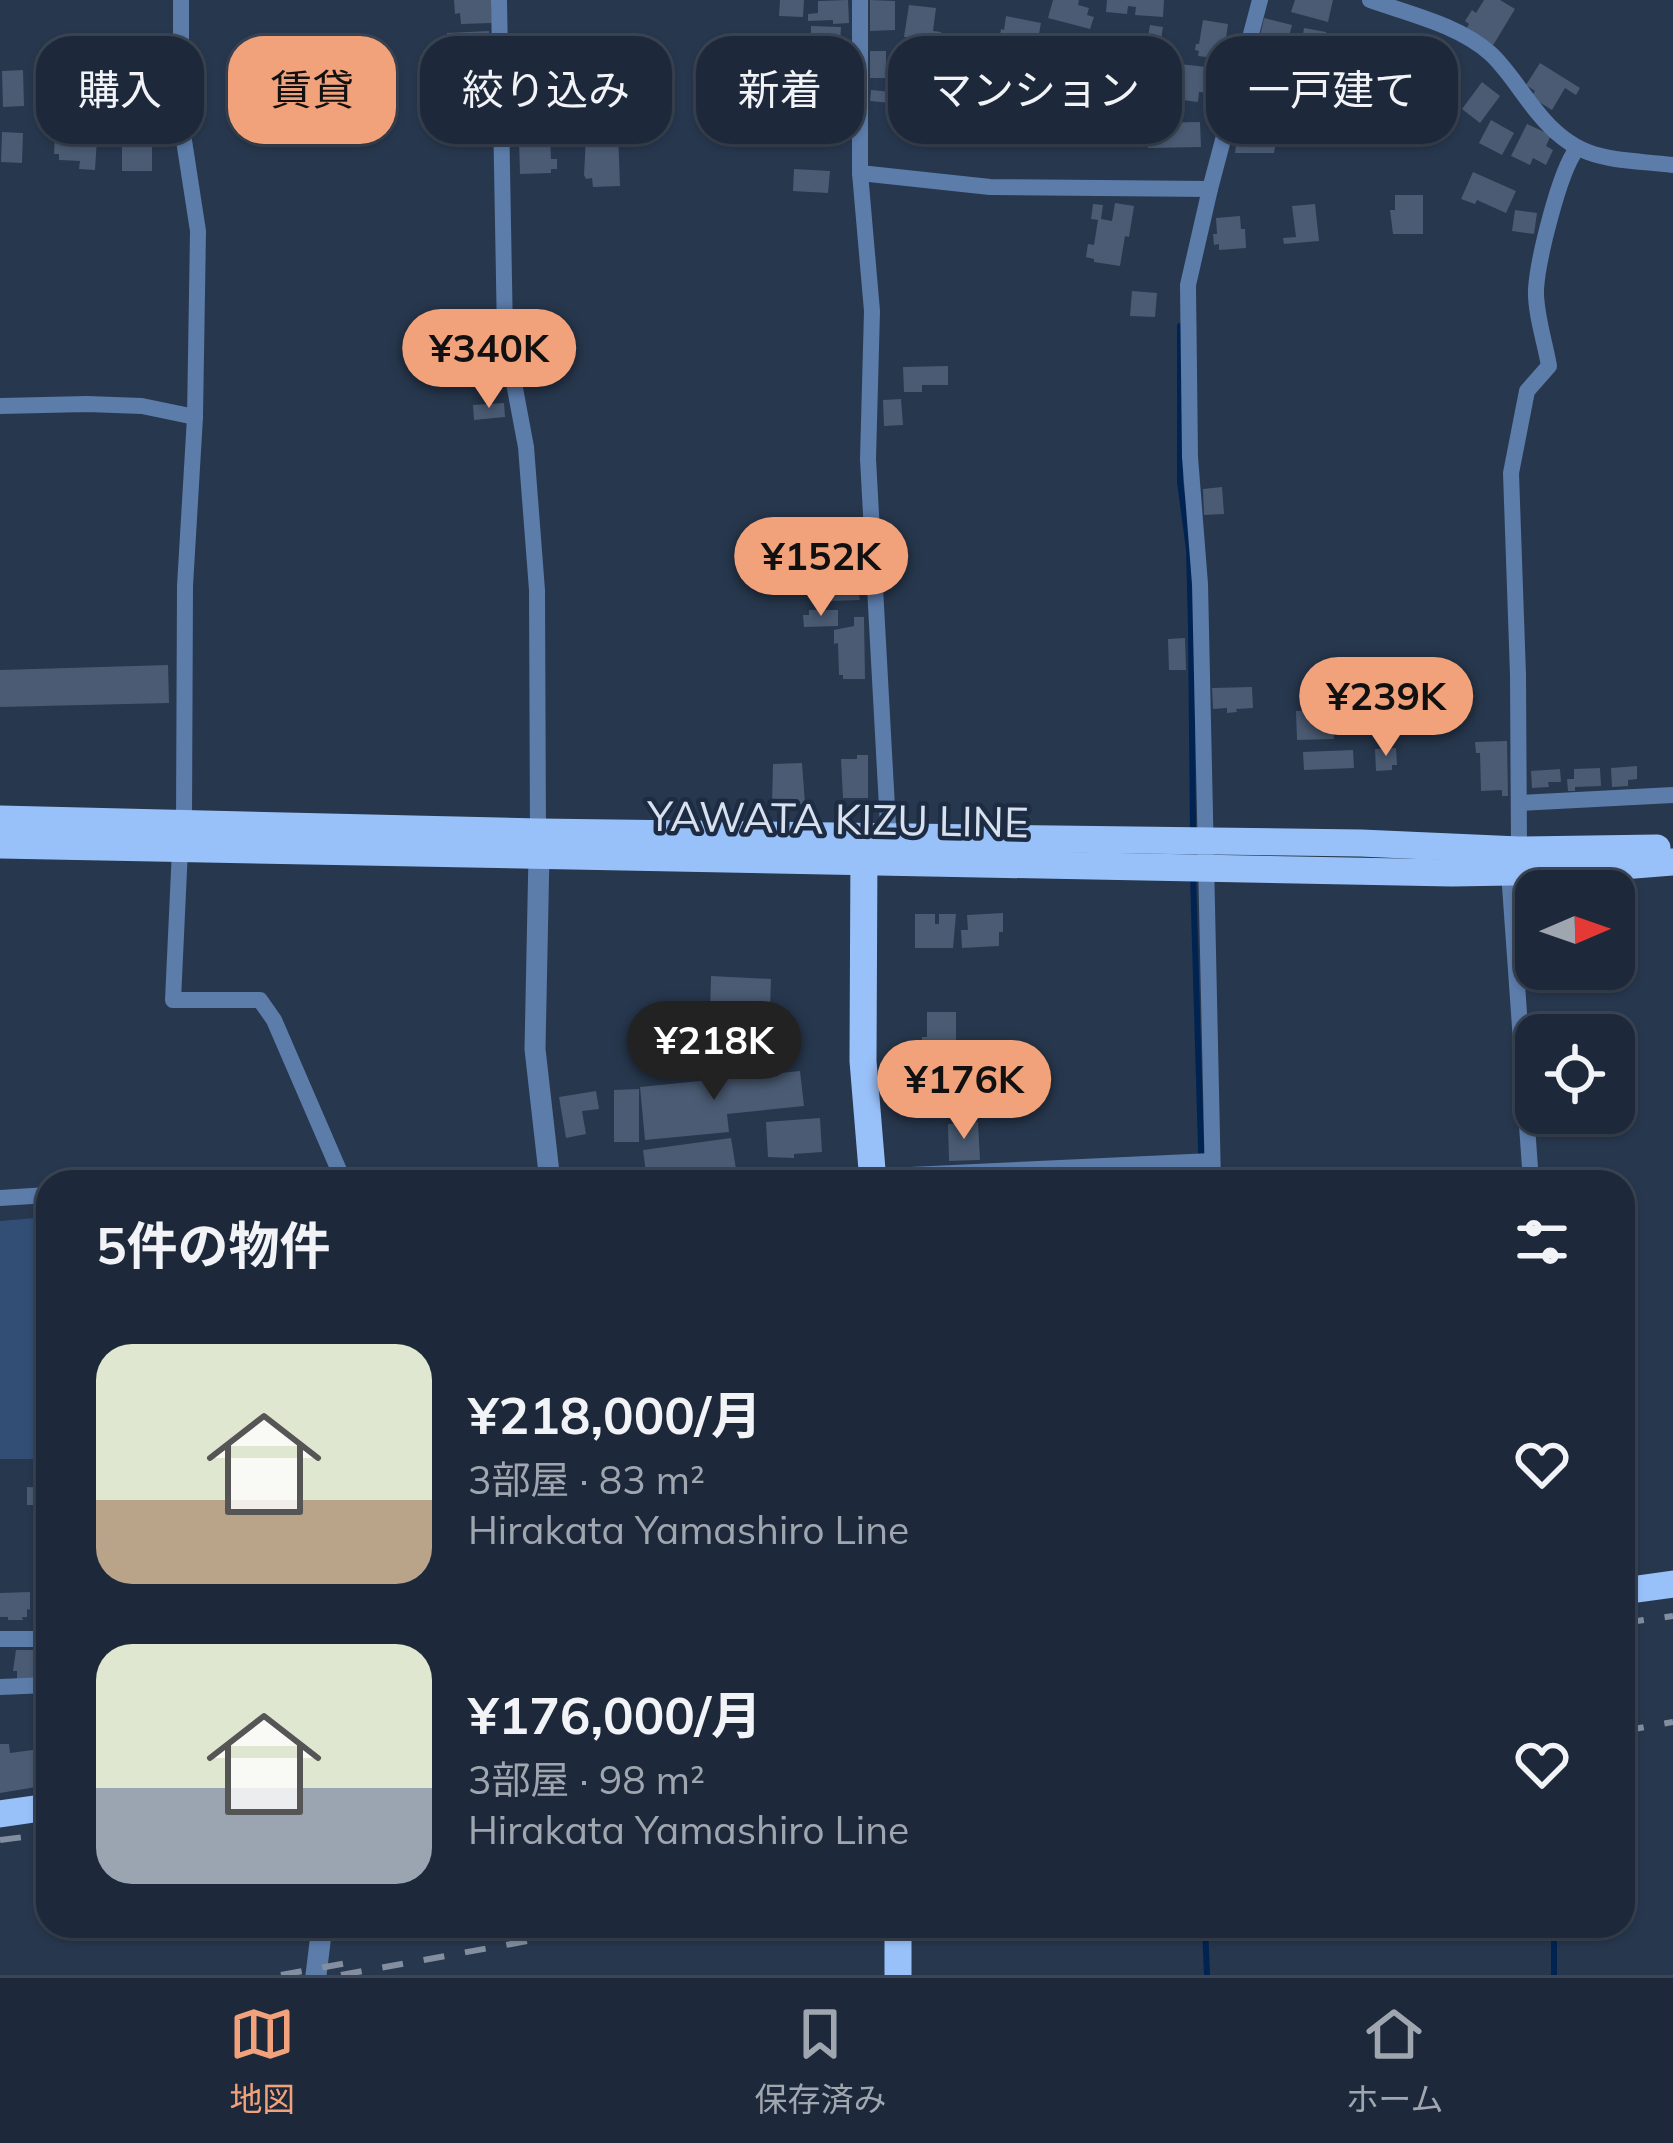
<!DOCTYPE html>
<html lang="ja">
<head>
<meta charset="utf-8">
<style>
  body { margin:0; font-family:Mulish,"Noto Sans JP",sans-serif; background:#253142; color:#f1f3f6; height:100vh; display:flex; flex-direction:column; font-size:45px; white-space:nowrap }
  * { box-sizing:border-box; margin:0 }
  p { font-size:39px; color:#a0a6af }
  .icon { flex:none; width:66px; height:66px; fill:none; stroke:currentColor; stroke-width:2; stroke-linecap:round; stroke-linejoin:round }
  .map { position:relative; flex:1; overflow:hidden }
  .details { position:absolute; left:36px; top:1170px; width:1599px; height:768px; display:flex; flex-direction:column; background:#1d293a; border-radius:36px; box-shadow:0 3px 9px #0004,0 0 0 3px #3b4554 }
  .details>* { flex:none }
  .guide { position:absolute; left:36px; top:36px; width:1602px; height:108px; display:flex; gap:24px }
  .needle { width:78px; rotate:88deg }
  .buttons { position:absolute; left:1515px; top:870px; display:grid; gap:24px }
  .buttons a { display:grid; place-items:center; width:120px; height:120px; border-radius:24px; background:#1d293a; box-shadow:0 3px 9px #0004,0 0 0 3px #3b4554; font-size:60px }
  .price { position:absolute; translate:-50% -102px; padding:0 27px; border-radius:42px; background:#f1a27b; color:#111; font-size:39px; line-height:78px; filter:drop-shadow(0 3px 6px #0008) }
  .price::after { content:''; position:absolute; left:50%; top:72px; width:36px; height:27px; margin-left:-18px; background:inherit; clip-path:polygon(0 0,100% 0,50% 100%) }
  .price.on { background:#222; color:#fff }
  ul { padding:0; list-style:none }
  li { display:flex; align-items:center; gap:36px; height:300px; padding:0 60px }
  li span { display:grid; place-items:center; flex:none; width:336px; height:240px; border-radius:36px; color:#555 }
  li>.icon { margin-inline-start:auto }
  span .icon { width:144px; height:144px; fill:#fffc; stroke-width:1 }
  li b { font-size:51px }
  h2 { display:flex; justify-content:space-between; align-items:center; height:144px; padding:0 60px; font-size:51px }
  .chip { padding:0 42px; border-radius:36px; background:#1d293a; box-shadow:0 3px 9px #0004,0 0 0 3px #3b4554; font-size:42px; line-height:108px }
  .chip.on { background:#f1a27b; color:#111 }
  .tabs { display:flex; justify-content:space-around; align-items:center; height:168px; border-top:3px solid #3b4554; background:#1d293a; font-size:33px; color:#a0a6af }
  .tabs a { display:grid; justify-items:center; gap:6px }
  .tabs .on { color:#f1a27b }
  .map>svg:first-child { display:block }
</style>
</head>
<body>
<div class="map">
<svg width="1673" height="1975" viewBox="0 0 1673 1975">
  <rect width="100%" height="100%" fill="#27374d"/>
  <polygon fill="#324e74" points="48,1217 48,1459 0,1459 0,1221"/>
  <g fill="none" stroke-linecap="round" stroke-linejoin="round">
    <g stroke="#002352" stroke-width="6">
      <polyline points="1180,326 1180,482 1189,549 1191,627 1193,832"/>
      <polyline points="1193,875 1202,1182"/>
      <polyline points="1205,1926 1207,1975"/>
      <polyline points="1554,1926 1554,1975"/>
    </g>
  </g>
  <g fill="#4a5b73">
    <polygon points="454,0 491,0 492,23 461,24 460,13 455,14"/>
    <polygon points="780,0 804,0 803,17 779,16"/>
    <polygon points="848,0 849,23 833,24 833,20 808,21 808,14 818,13 818,1"/>
    <polygon points="870,0 895,1 895,30 870,31"/>
    <polygon points="1053,0 1079,0 1078,5 1089,8 1087,15 1094,17 1090,29 1048,18"/>
    <polygon points="1107,0 1164,0 1163,17 1135,15 1136,7 1128,6 1127,14 1106,12"/>
    <polygon points="1295,0 1333,0 1328,22 1291,12"/>
    <polygon points="1484,0 1500,0 1515,9 1492,47 1465,31 1469,24 1465,21 1472,10 1476,13"/>
    <polygon points="909,5 936,8 933,31 941,32 940,43 933,43 933,46 906,43 907,37 904,37"/>
    <polygon points="1006,16 1041,23 1035,55 1000,48 998,45 1001,29 1004,30"/>
    <polygon points="1264,18 1292,25 1288,40 1278,37 1273,58 1256,54"/>
    <polygon points="1203,20 1228,24 1223,59 1198,56 1199,51 1195,50 1196,44 1199,44"/>
    <polygon points="1150,25 1163,27 1158,57 1145,55"/>
    <polygon points="811,26 841,27 840,44 844,45 842,82 821,81 823,45 811,44"/>
    <polygon points="1304,28 1326,32 1321,65 1299,62"/>
    <polygon points="489,31 491,68 448,70 447,33"/>
    <polygon points="798,48 811,50 808,79 816,80 815,89 805,88 806,80 795,79"/>
    <rect x="870" y="51" width="16" height="27"/>
    <polygon points="907,55 936,59 931,107 870,101 871,90 903,93"/>
    <polygon points="46,63 75,65 74,80 45,79"/>
    <polygon points="1171,63 1206,67 1205,76 1211,77 1210,93 1199,92 1198,102 1167,98"/>
    <polygon points="1540,63 1580,88 1576,95 1565,88 1552,110 1531,97 1535,91 1526,85"/>
    <polygon points="135,68 172,69 167,96 174,97 172,125 168,125 168,131 134,131"/>
    <polygon points="23,70 24,106 3,107 2,71"/>
    <polygon points="1278,74 1279,92 1252,93 1251,75"/>
    <polygon points="1482,82 1500,96 1480,123 1462,109"/>
    <polygon points="49,84 81,85 80,110 86,110 85,129 69,129 69,125 66,125 66,129 44,128 44,123 50,123 51,120 44,120 44,99 48,99"/>
    <polygon points="101,87 113,87 111,122 128,123 127,132 91,130 94,89 100,89"/>
    <polygon points="808,96 844,99 842,129 805,126"/>
    <polygon points="1239,110 1278,112 1277,129 1238,128"/>
    <polygon points="1491,120 1514,133 1502,155 1479,143"/>
    <polygon points="1200,122 1201,147 1148,148 1148,123"/>
    <polygon points="1527,124 1551,135 1546,146 1553,150 1546,165 1533,158 1530,165 1511,156"/>
    <polygon points="2,132 23,133 22,163 1,162"/>
    <polygon points="1236,132 1278,134 1278,147 1275,147 1274,153 1235,153 1236,145 1233,145"/>
    <polygon points="618,133 620,186 593,187 592,178 586,179 584,175 586,137"/>
    <polygon points="55,135 97,137 95,170 79,169 80,161 59,160 59,154 54,154"/>
    <rect x="122" y="139" width="30" height="32"/>
    <polygon points="519,139 550,139 551,159 557,159 557,169 551,169 551,173 520,174"/>
    <polygon points="794,169 830,171 828,193 793,191"/>
    <polygon points="1473,172 1516,191 1506,213 1477,200 1475,204 1461,199"/>
    <polygon points="1395,195 1423,195 1423,234 1393,234 1390,210 1395,210"/>
    <polygon points="1115,203 1134,206 1129,237 1125,236 1120,266 1094,262 1094,259 1086,257 1088,244 1094,245 1098,220 1091,219 1093,204 1103,205 1101,219 1112,221"/>
    <polygon points="1315,204 1319,241 1284,244 1283,238 1296,237 1292,206"/>
    <polygon points="1515,210 1537,213 1534,234 1512,231"/>
    <polygon points="1240,216 1241,229 1245,229 1246,248 1219,250 1219,244 1214,245 1213,234 1217,234 1216,218"/>
    <polygon points="1132,291 1157,293 1155,317 1130,316"/>
    <polygon points="948,366 948,385 922,385 922,392 904,392 903,367"/>
    <polygon points="901,399 903,425 884,426 883,400"/>
    <polygon points="504,403 505,417 474,420 473,405"/>
    <polygon points="1222,487 1224,514 1204,515 1203,489"/>
    <polygon points="855,575 860,600 829,601 829,592 804,593 804,578"/>
    <polygon points="809,610 838,610 838,626 804,627 803,615 809,615"/>
    <polygon points="854,617 864,617 865,679 843,679 843,675 839,675 838,643 834,644 834,630 854,626"/>
    <polygon points="1185,638 1186,670 1169,670 1168,639"/>
    <polygon points="168,665 169,703 0,707 0,670"/>
    <polygon points="1252,687 1253,708 1236,709 1237,712 1227,713 1227,708 1213,709 1212,688"/>
    <polygon points="1333,710 1334,739 1297,740 1296,711"/>
    <polygon points="1507,741 1508,796 1502,796 1502,790 1481,791 1480,753 1476,753 1475,742"/>
    <polygon points="1396,748 1397,765 1392,765 1392,770 1376,771 1375,749"/>
    <polygon points="1353,750 1354,768 1304,770 1303,752"/>
    <polygon points="857,755 868,755 868,798 843,798 841,759 857,759"/>
    <polygon points="802,763 805,804 772,806 773,764"/>
    <polygon points="1637,766 1637,779 1628,780 1628,786 1612,787 1611,768"/>
    <polygon points="1600,768 1601,786 1575,787 1575,791 1568,791 1567,779 1574,779 1574,769"/>
    <polygon points="1560,769 1561,782 1548,782 1549,787 1532,788 1531,771"/>
    <polygon points="1003,913 1003,932 999,932 999,946 962,948 961,930 968,930 967,915"/>
    <polygon points="915,914 935,914 935,924 939,924 939,914 956,914 953,948 915,948"/>
    <polygon points="711,976 771,979 770,1009 727,1008 727,1012 710,1012"/>
    <polygon points="927,1012 956,1012 956,1051 947,1051 947,1055 928,1055 928,1050 922,1050 922,1037 927,1037"/>
    <polygon points="712,1022 719,1066 658,1075 652,1031"/>
    <polygon points="800,1071 804,1106 727,1114 729,1132 645,1140 640,1087"/>
    <polygon points="639,1089 639,1142 614,1142 614,1090"/>
    <polygon points="596,1091 599,1109 582,1111 586,1134 566,1138 559,1097"/>
    <polygon points="820,1118 822,1152 794,1154 794,1158 768,1157 766,1122"/>
    <polygon points="978,1122 980,1160 949,1161 948,1124"/>
    <polygon points="731,1138 736,1169 647,1181 643,1150"/>
    <polygon points="27,1487 48,1488 48,1505 27,1505"/>
    <polygon points="48,1591 48,1625 35,1626 34,1592"/>
    <polygon points="30,1592 30,1610 27,1609 27,1617 22,1617 23,1620 8,1620 8,1617 0,1617 0,1593"/>
    <polygon points="16,1650 43,1650 46,1681 17,1681 17,1671 13,1671"/>
    <polygon points="41,1695 48,1695 48,1736 39,1736 40,1731 37,1731 37,1708 42,1708"/>
    <polygon points="0,1744 9,1744 10,1753 48,1748 48,1785 0,1793"/>
  </g>
  <g fill="none" stroke-linecap="round" stroke-linejoin="round">
    <g stroke="#5c7caa" stroke-width="16">
      <polyline points="181,0 181,121 198,231 195,417 185,586 184,822"/>
      <polyline points="499,0 505,335 526,447 537,590 538,837"/>
      <polyline points="860,0 860,173 872,311 868,459 889,844"/>
      <path d="M1370,0C1409,14 1459,25 1491,54C1509,71 1522,94 1538,113C1579,164 1613,158 1673,165"/>
      <polyline points="860,173 990,187 1210,189 1260,0"/>
      <polyline points="1210,189 1188,285 1190,457 1200,584 1213,1182"/>
      <polyline points="0,406 87,404 142,406 195,417"/>
      <polyline points="1519,803 1673,795"/>
      <polyline points="180,849 173,1000 260,1000 274,1020 344,1182"/>
      <path d="M1519,850L1518,675L1511,473L1527,391L1549,366C1545,342 1535,313 1536,289C1538,259 1559,173 1576,150"/>
      <polyline points="1509,872 1531,1182"/>
      <polyline points="888,1176 1212,1161"/>
      <polyline points="0,1198 48,1195"/>
      <polyline points="0,1639 48,1639"/>
      <polyline points="0,1687 48,1685"/>
    </g>
    <g stroke="#5c7caa" stroke-width="21">
      <polyline points="539,854 535,1049 550,1182"/>
      <polyline points="316,1975 322,1926"/>
    </g>
    <g stroke="#99c1f9" stroke-width="27">
      <polyline points="0,819 538,832 1361,843 1519,850 1657,848"/>
      <polyline points="0,845 1452,873 1560,871 1673,862"/>
      <polyline points="864,846 863,1061 873,1182"/>
      <polyline points="1623,1591 1673,1584"/>
      <polyline points="0,1814 48,1807"/>
      <polyline points="898,1975 898,1926"/>
    </g>
    <g stroke="#838fa1" stroke-width="6" stroke-dasharray="21 21" stroke-linecap="butt">
      <polyline points="1623,1623 1673,1616"/>
      <polyline points="1623,1731 1673,1722"/>
      <polyline points="0,1840 48,1834"/>
      <polyline points="281,1975 358,1961"/>
      <polyline points="341,1975 610,1926"/>
    </g>
  </g>
  <g text-anchor="middle" stroke-width="9" stroke-linejoin="round" paint-order="stroke">
    <g font-size="42" fill="#d7e1ef" stroke="#1d2c42">
      <text transform="translate(838 819) rotate(1)" y="15">YAWATA KIZU LINE</text>
    </g>
  </g>
</svg>
<div class="buttons">
<a><svg class="needle" viewBox="-14 -14 28 28"><path d="M0-13l5 13h-10z" fill="#e53935"/><path d="M0 13l5-13h-10z" fill="#a0a6af"/></svg></a>
<a><svg class="icon" aria-label="locate" viewBox="0 0 24 24"><circle cx="12" cy="12" r="6"/><path d="M12 2v4M12 18v4M2 12h4M18 12h4"/></svg></a>
</div>
<b class="price" style="left:489px;top:411px">¥340K</b>
<b class="price" style="left:821px;top:619px">¥152K</b>
<b class="price" style="left:1386px;top:759px">¥239K</b>
<b class="price on" style="left:714px;top:1103px">¥218K</b>
<b class="price" style="left:964px;top:1142px">¥176K</b>
<div class="guide">
<a class="chip">購入</a>
<a class="chip on">賃貸</a>
<a class="chip">絞り込み</a>
<a class="chip">新着</a>
<a class="chip">マンション</a>
<a class="chip">一戸建て</a>
</div>
<section class="details">
<h2>5件の物件<svg class="icon" aria-label="filters" viewBox="0 0 24 24"><path d="M4 7h16M4 17h16"/><circle cx="9" cy="7" r="2"/><circle cx="15" cy="17" r="2"/></svg></h2>
<ul>
<li><span style="background:linear-gradient(#dfe7d0 65%,#b9a48a 0)"><svg class="icon" aria-label="home" viewBox="0 0 24 24"><path d="M3 11l9-7 9 7M6 9v11h12V9"/></svg></span><div><b>¥218,000/月</b><p>3部屋 · 83 m²</p><p>Hirakata Yamashiro Line</p></div><svg class="icon" aria-label="heart" viewBox="0 0 24 24"><path d="M12 20l-8-8c-3-5 5-10 8-4 3-6 11-1 8 4z"/></svg></li>
<li><span style="background:linear-gradient(#dfe7d0 60%,#9aa5b1 0)"><svg class="icon" aria-label="home" viewBox="0 0 24 24"><path d="M3 11l9-7 9 7M6 9v11h12V9"/></svg></span><div><b>¥176,000/月</b><p>3部屋 · 98 m²</p><p>Hirakata Yamashiro Line</p></div><svg class="icon" aria-label="heart" viewBox="0 0 24 24"><path d="M12 20l-8-8c-3-5 5-10 8-4 3-6 11-1 8 4z"/></svg></li>
</ul>
</section>
</div>
<nav class="tabs">
<a class="on"><svg class="icon" aria-label="map" viewBox="0 0 24 24"><path d="M3 6l6-2 6 2 6-2v14l-6 2-6-2-6 2zM9 4v14M15 6v14"/></svg>地図</a>
<a><svg class="icon" aria-label="saved" viewBox="0 0 24 24"><path d="M7 4h10v16l-5-4-5 4z"/></svg>保存済み</a>
<a><svg class="icon" aria-label="home" viewBox="0 0 24 24"><path d="M3 11l9-7 9 7M6 9v11h12V9"/></svg>ホーム</a>
</nav>
</body>
</html>
